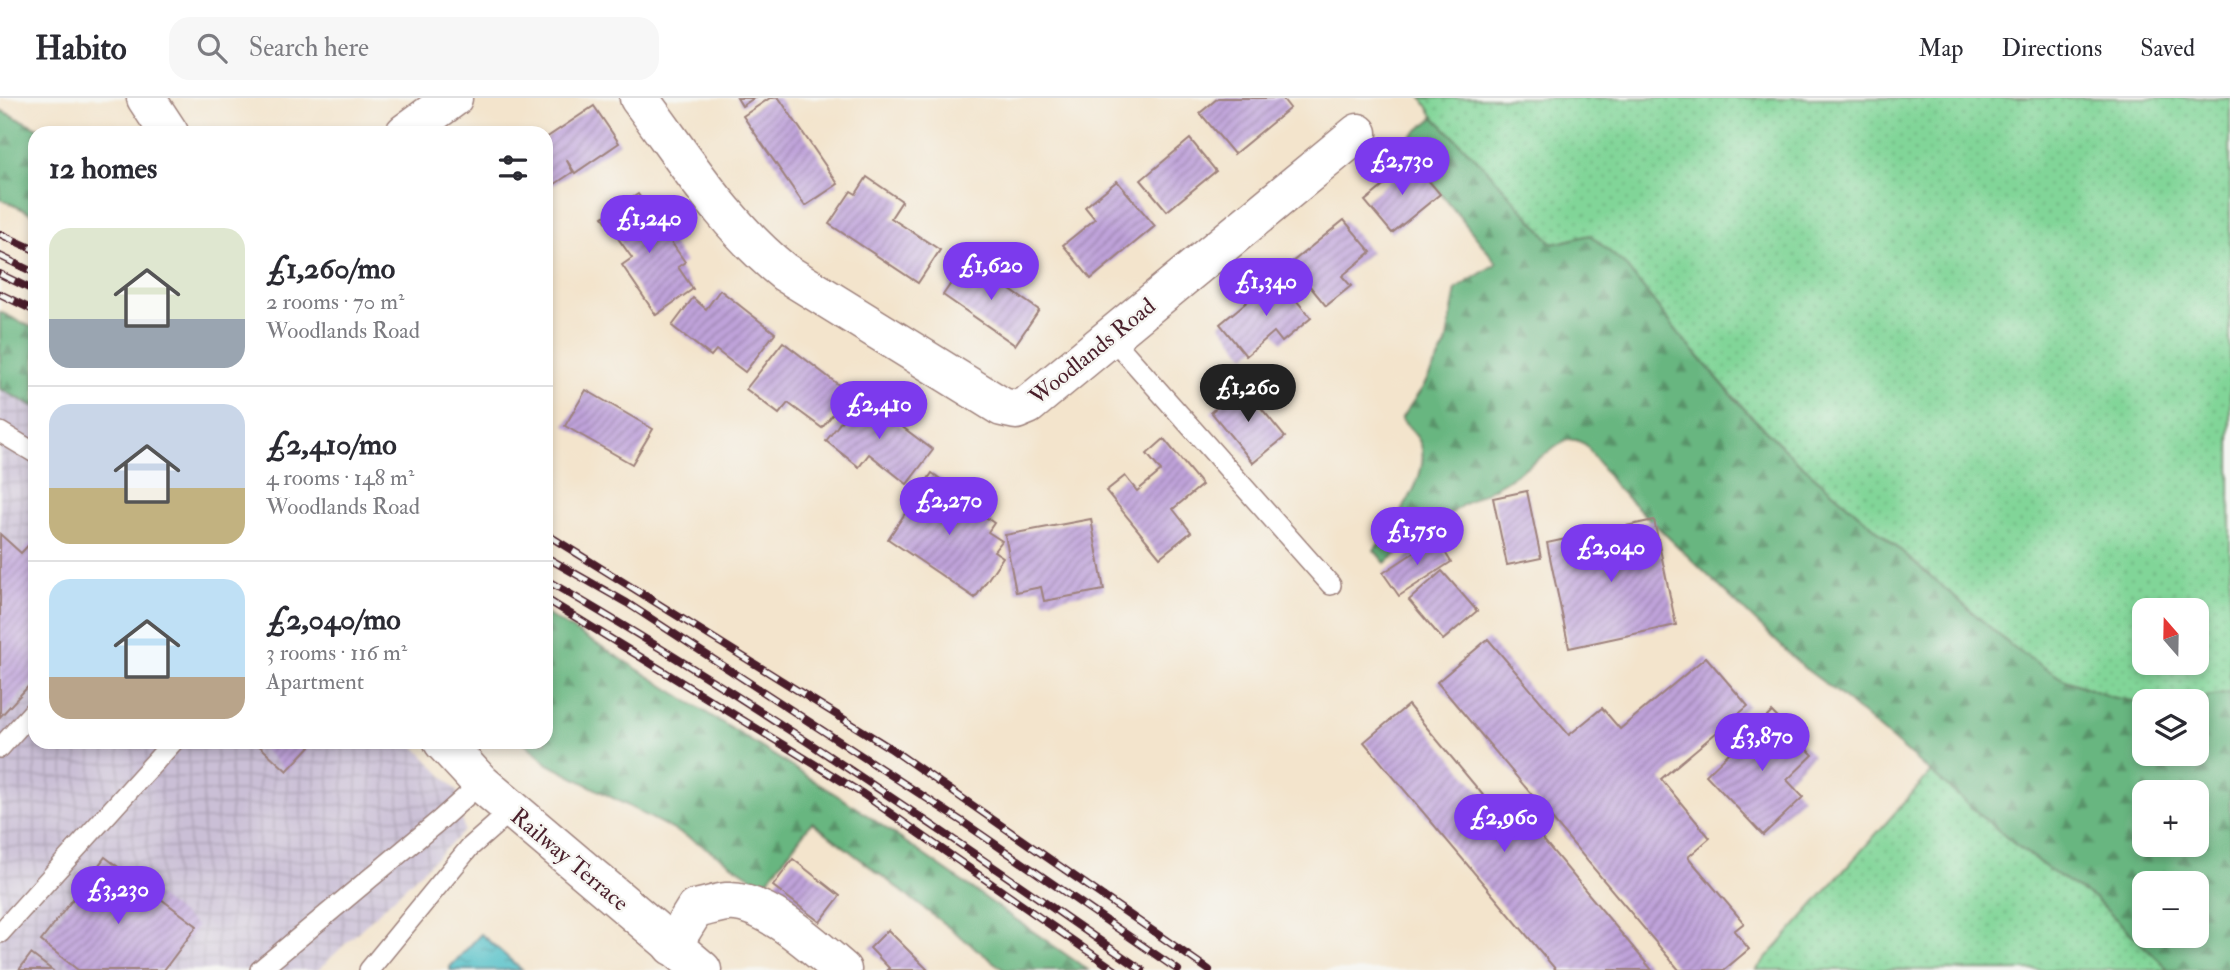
<!DOCTYPE html>
<html lang="en">
<head>
<meta charset="utf-8">
<style>
  body { margin:0; font-family:"IM FELL Double Pica",serif; background:#f7f7f7; color:#2b2b33; height:100vh; display:flex; flex-direction:column; font-size:26px; white-space:nowrap }
  * { box-sizing:border-box; margin:0 }
  p { font-size:23px; color:#7c7c81 }
  .icon { flex:none; width:38px; height:38px; fill:none; stroke:currentColor; stroke-width:2; stroke-linecap:round; stroke-linejoin:round }
  .map { position:relative; flex:1; overflow:hidden }
  .panel { position:absolute; left:28px; top:28px; width:525px; height:623px; display:flex; flex-direction:column; background:#fff; border-radius:21px; box-shadow:0 4px 10px #0003 }
  .panel>* { flex:none }
  .needle { width:46px; rotate:340deg }
  .fabs { position:absolute; left:2132px; top:500px; display:grid; gap:14px }
  .fabs a { display:grid; place-items:center; width:77px; height:77px; border-radius:14px; background:#fff; box-shadow:0 4px 10px #0003; font-size:35px }
  .price { position:absolute; translate:-50% -60px; padding:0 16px; border-radius:24px; background:#7c3aed; color:#fff; font-size:23px; line-height:46px; filter:drop-shadow(0 2px 4px #0008) }
  .price::after { content:''; position:absolute; left:50%; top:42px; width:21px; height:16px; margin-left:-10px; background:inherit; clip-path:polygon(0 0,100% 0,50% 100%) }
  .price.selected { background:#222; color:#fff }
  ul { padding:0; list-style:none }
  li { display:flex; align-items:center; gap:21px; height:175px; padding:0 21px }
  li+li { border-top:2px solid #e1e1e2 }
  li span { display:grid; place-items:center; flex:none; width:196px; height:140px; border-radius:21px; color:#555 }
  li>.icon { margin-inline-start:auto }
  span .icon { width:84px; height:84px; fill:#fffc; stroke-width:1 }
  li b { font-size:30px }
  h2 { display:flex; justify-content:space-between; align-items:center; height:84px; padding:0 21px; font-size:30px }
  header { display:flex; align-items:center; gap:42px; box-sizing:border-box; height:98px; padding:0 35px; background:#fff; border-bottom:2px solid #e1e1e2 }
  header strong { font-size:33px }
  nav { display:flex; gap:38px; margin-inline-start:auto; font-size:24px }
  .search { width:490px; height:63px; background:#f7f7f7; display:flex; align-items:center; gap:18px; box-sizing:border-box; padding:0 24px; border-radius:21px; color:#7c7c81; font-size:26px }
  .map>svg:first-child { display:block }
</style>
</head>
<body>
<header>
<strong>Habito</strong>
<div class="search"><svg class="icon" aria-label="search" viewBox="0 0 24 24"><circle cx="10" cy="10" r="6"/><path d="M15 15l6 6"/></svg>Search here</div>
<nav><a>Map</a><a>Directions</a><a>Saved</a></nav>
</header>
<div class="map">
<svg width="2230" height="872" viewBox="0 0 2230 872">
  <defs>
    <pattern id="industrial-grid" width="8" height="8" patternUnits="userSpaceOnUse" patternTransform="scale(1.75)"><rect width="8" height="8" fill="#cabfd6"/><path d="M0 4h8M4 0v8" fill="none" stroke="#afa4b8"/></pattern>
    <pattern id="grass-dots" width="8" height="8" patternUnits="userSpaceOnUse" patternTransform="scale(1.75)"><rect width="8" height="8" fill="#81d598"/><path d="M2 2h.1M6 6h.1" fill="none" stroke="#71b683" stroke-width="1.8" stroke-linecap="round"/></pattern>
    <pattern id="forest-firs" width="22" height="20" patternUnits="userSpaceOnUse" patternTransform="scale(1.75)"><rect width="22" height="20" fill="#68b680"/><path d="M5 1l3.5 6h-7zM16 11l3.5 6h-7z" fill="#589369"/></pattern>
    <pattern id="water-ripples" width="26" height="14" patternUnits="userSpaceOnUse" patternTransform="scale(1.75)"><rect width="26" height="14" fill="#52c0c7"/><path d="M2 4q2-2 4 0t4 0M15 11q2-2 4 0t4 0" fill="none" stroke="#469ba2"/></pattern>
    <pattern id="building-hatch" width="6" height="6" patternUnits="userSpaceOnUse" patternTransform="scale(1.75)"><rect width="6" height="6" fill="#bfa3da"/><path d="M-1 1l2-2M0 6l6-6M5 7l2-2" fill="none" stroke="#9d84b1"/></pattern>
  </defs>
  <rect width="100%" height="100%" fill="#f6f6f2"/>
  <filter id="ink" filterUnits="userSpaceOnUse"><feTurbulence type="fractalNoise" baseFrequency=".0143" numOctaves="2"/><feDisplacementMap in="SourceGraphic" scale="14" xChannelSelector="R" yChannelSelector="G"/><feConvolveMatrix kernelMatrix="1 2 1 2 8 2 1 2 1" color-interpolation-filters="sRGB"/></filter>
  <filter id="wash" filterUnits="userSpaceOnUse"><feTurbulence type="fractalNoise" baseFrequency=".00686" numOctaves="4" result="noise"/><feDisplacementMap in="SourceGraphic" scale="28" xChannelSelector="R" yChannelSelector="G"/><feGaussianBlur stdDeviation="1.57" result="paint"/><feColorMatrix in="noise" values="0 0 0 0 0 0 0 0 0 0 0 0 0 0 0 0 0 1.4 0 .05"/><feComposite in="paint" operator="in"/></filter>
  <g filter="url(#wash)">
    <rect width="100%" height="100%" fill="#f3e4cc"/>
    <polygon fill="url(#industrial-grid)" points="0,291 35,309 35,644 411,644 457,693 464,733 318,872 0,872"/>
    <g fill="url(#grass-dots)" stroke="#667a62" stroke-width="2" fill-rule="evenodd">
      <path d="M1422,0H2230V595L2192,603L2139,605L2111,599L2063,581L2015,551L1798,364L1746,313L1684,242L1647,195L1590,137L1553,146L1491,76L1434,19ZM2144,513H2196V565H2144Z"/>
      <polygon points="1931,674 2012,744 2052,774 2095,801 2169,872 1756,872"/>
    </g>
    <g fill="url(#forest-firs)" stroke="#596a56" stroke-width="2" fill-rule="evenodd">
      <polygon points="0,12 48,35 35,35 35,117 0,101"/>
      <path d="M1434,19L1491,76L1553,146L1590,137L1624,166L1684,242L1746,313L1798,364L2015,551L2063,581L2111,599L2144,605V656H2196V604H2177L2230,595V872H2169L2095,801L2052,774L2012,744L1838,595L1803,569L1615,388L1585,346L1576,342H1566L1504,384L1461,408L1385,465L1374,452C1392,428 1431,379 1421,347C1418,337 1407,328 1401,321L1423,289L1446,247L1456,191L1497,165L1401,46ZM2144,695H2196V747H2144ZM2144,786H2196V838H2144Z"/>
      <polygon points="0,214 35,231 35,309 0,291"/>
      <polygon points="546,516 607,552 854,708 1088,872 1004,872 812,724 764,787 697,744 548,666 524,644 546,644"/>
    </g>
    <polygon fill="url(#water-ripples)" stroke="#4e7079" stroke-width="2" points="481,836 522,872 450,872 450,869"/>
    <g id="blocks">
      <g fill="url(#building-hatch)">
        <polygon points="737,0 754,0 742,8"/>
        <polygon points="770,0 779,0 838,86 805,108 743,18"/>
        <polygon points="1218,0 1282,0 1290,10 1234,56 1200,15"/>
        <polygon points="594,8 619,45 575,75 566,61 573,74 546,92 546,40"/>
        <polygon points="1190,41 1216,73 1167,113 1141,82"/>
        <polygon points="1413,64 1440,96 1392,135 1365,103"/>
        <polygon points="867,79 902,103 891,120 940,152 918,185 829,126 851,93 856,96"/>
        <polygon points="1117,83 1155,128 1091,181 1063,147 1095,121 1085,109"/>
        <polygon points="638,96 685,164 678,169 693,191 656,217 622,167 632,160 603,119"/>
        <polygon points="1344,122 1371,154 1342,178 1351,188 1326,208 1291,165"/>
        <polygon points="967,162 1039,212 1015,247 943,197"/>
        <polygon points="1277,179 1311,220 1282,244 1274,234 1246,258 1220,226"/>
        <polygon points="720,192 775,235 745,274 716,252 711,258 672,228 693,200 706,211"/>
        <polygon points="783,244 849,295 822,330 788,305 779,316 746,291"/>
        <polygon points="1243,288 1285,339 1253,365 1211,314"/>
        <polygon points="586,292 653,331 632,366 565,328"/>
        <polygon points="861,298 933,352 907,386 869,356 859,369 826,343"/>
        <polygon points="1164,341 1202,387 1173,411 1191,434 1160,459 1106,393 1125,378 1137,393 1161,373 1147,356"/>
        <polygon points="932,375 963,397 954,410 968,420 974,411 994,425 988,434 1002,443 994,453 1003,459 975,500 888,441"/>
        <polygon points="1527,393 1541,460 1507,467 1493,400"/>
        <polygon points="1091,421 1104,492 1044,503 1041,489 1016,494 1005,437"/>
        <polygon points="1654,422 1676,527 1569,550 1547,445"/>
        <polygon points="0,436 21,455 35,440 35,581 0,619"/>
        <polygon points="1436,440 1451,464 1399,498 1383,475"/>
        <polygon points="1442,473 1477,513 1443,542 1409,502"/>
        <polygon points="1488,541 1569,637 1602,610 1620,631 1706,559 1748,608 1661,681 1710,740 1688,759 1744,825 1734,833 1749,851 1724,872 1679,872 1437,584"/>
        <polygon points="1408,607 1502,720 1516,709 1652,872 1556,872 1364,644"/>
        <polygon points="1772,614 1813,657 1787,682 1803,699 1763,737 1706,677"/>
        <polygon points="255,644 314,644 287,673"/>
        <polygon points="105,759 197,828 164,872 78,872 41,843"/>
        <polygon points="793,761 840,798 820,824 773,788"/>
        <polygon points="888,832 928,872 887,872 889,870 870,850"/>
        <polygon points="31,856 52,872 19,872"/>
      </g>
    </g>
  </g>
  <g filter="url(#ink)">
    <use href="#blocks" fill-opacity="0" stroke="#9e827c" stroke-width="2"/>
    <g fill="none" stroke-linecap="round" stroke-linejoin="round">
      <defs>
        <g id="lane">
          <polyline points="1111,239 1331,487"/>
          <polyline points="0,334 35,355"/>
          <polyline points="0,650 35,611"/>
          <polyline points="0,835 173,644"/>
          <polyline points="260,872 441,721 481,685"/>
          <polyline points="369,872 469,750 512,712"/>
        </g>
        <g id="street">
          <path d="M639,0C684,60 725,127 784,174L1002,309L1016,312L1028,307L1358,35"/>
          <polyline points="405,35 453,0"/>
          <path d="M672,848L695,811C706,809 717,805 727,804C764,801 816,850 842,872"/>
        </g>
        <g id="secondary">
          <polyline points="146,0 169,35"/>
          <polyline points="443,644 481,685 702,872"/>
        </g>
      </defs>
      <use href="#lane" stroke="#9e827c" stroke-width="22"/>
      <use href="#street" stroke="#9e827c" stroke-width="41"/>
      <use href="#secondary" stroke="#9e827c" stroke-width="41"/>
      <use href="#lane" stroke="#fff" stroke-width="19"/>
      <use href="#street" stroke="#fff" stroke-width="38"/>
      <use href="#secondary" stroke="#fff" stroke-width="38"/>
      <defs>
        <g id="rail">
          <polyline points="0,136 35,152"/>
          <polyline points="0,158 35,175"/>
          <polyline points="0,176 35,193"/>
          <polyline points="0,196 35,213"/>
          <polyline points="546,436 890,650 1209,872"/>
          <polyline points="546,459 627,505 963,724 1178,872"/>
          <path d="M546,482C752,601 947,736 1142,872"/>
          <polyline points="546,501 863,696 1115,872"/>
        </g>
      </defs>
      <use href="#rail" stroke="#4a1f2b" stroke-width="8"/>
      <use href="#rail" stroke="#f6f6f2" stroke-width="5" stroke-dasharray="16" stroke-linecap="butt"/>
    </g>
  </g>
  <g text-anchor="middle" stroke-width="5" stroke-linejoin="round" paint-order="stroke">
    <g font-size="23" fill="#4a1f2b" stroke="#f6f6f2">
      <text transform="translate(1092 253) rotate(-39)" y="8">Woodlands Road</text>
      <text transform="translate(570 761) rotate(40)" y="8">Railway Terrace</text>
    </g>
  </g>
</svg>
<div class="fabs">
<a><svg class="needle" viewBox="-14 -14 28 28"><path d="M0-13l5 13h-10z" fill="#e53935"/><path d="M0 13l5-13h-10z" fill="#7c7c81"/></svg></a>
<a><svg class="icon" aria-label="layers" viewBox="0 0 24 24"><path d="M12 4l9 5-9 5-9-5zM3 14l9 5 9-5"/></svg></a>
<a>+</a>
<a>−</a>
</div>
<b class="price" style="left:1402px;top:99px">£2,730</b>
<b class="price" style="left:649px;top:157px">£1,240</b>
<b class="price" style="left:991px;top:204px">£1,620</b>
<b class="price" style="left:1266px;top:220px">£1,340</b>
<b class="price selected" style="left:1248px;top:326px">£1,260</b>
<b class="price" style="left:879px;top:343px">£2,410</b>
<b class="price" style="left:949px;top:439px">£2,270</b>
<b class="price" style="left:1417px;top:469px">£1,750</b>
<b class="price" style="left:1611px;top:486px">£2,040</b>
<b class="price" style="left:1762px;top:675px">£3,870</b>
<b class="price" style="left:1504px;top:756px">£2,960</b>
<b class="price" style="left:118px;top:828px">£3,230</b>
<section class="panel">
<h2>12 homes<svg class="icon" aria-label="filters" viewBox="0 0 24 24"><path d="M4 7h16M4 17h16"/><circle cx="9" cy="7" r="2"/><circle cx="15" cy="17" r="2"/></svg></h2>
<ul>
<li><span style="background:linear-gradient(#dfe7d0 65%,#9aa5b1 0)"><svg class="icon" aria-label="home" viewBox="0 0 24 24"><path d="M3 11l9-7 9 7M6 9v11h12V9"/></svg></span><div><b>£1,260/mo</b><p>2 rooms · 70 m²</p><p>Woodlands Road</p></div></li>
<li><span style="background:linear-gradient(#c9d6e8 60%,#c2b280 0)"><svg class="icon" aria-label="home" viewBox="0 0 24 24"><path d="M3 11l9-7 9 7M6 9v11h12V9"/></svg></span><div><b>£2,410/mo</b><p>4 rooms · 148 m²</p><p>Woodlands Road</p></div></li>
<li><span style="background:linear-gradient(#bfe0f5 70%,#b9a48a 0)"><svg class="icon" aria-label="home" viewBox="0 0 24 24"><path d="M3 11l9-7 9 7M6 9v11h12V9"/></svg></span><div><b>£2,040/mo</b><p>3 rooms · 116 m²</p><p>Apartment</p></div></li>
</ul>
</section>
</div>
</body>
</html>
